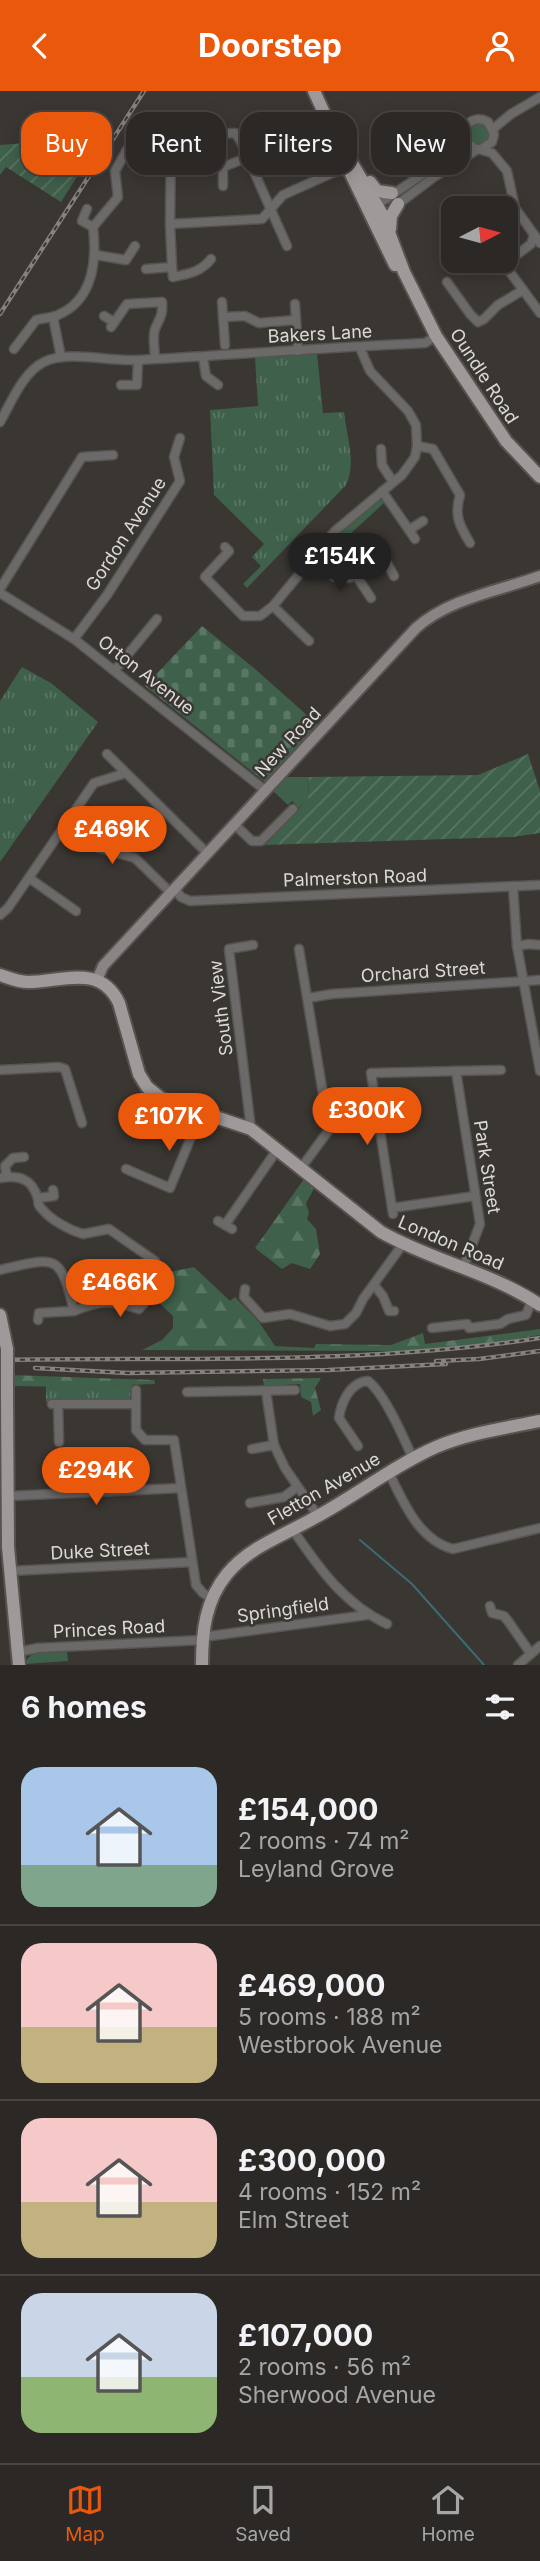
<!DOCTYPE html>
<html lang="en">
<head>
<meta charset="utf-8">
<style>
  body { margin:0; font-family:Inter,sans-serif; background:#34302e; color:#f1f3f6; height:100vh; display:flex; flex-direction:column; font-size:26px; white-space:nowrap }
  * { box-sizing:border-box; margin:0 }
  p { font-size:23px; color:#a6a6a7 }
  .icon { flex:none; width:38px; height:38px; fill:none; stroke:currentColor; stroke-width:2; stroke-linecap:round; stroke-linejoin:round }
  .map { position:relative; height:1574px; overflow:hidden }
  .panel { display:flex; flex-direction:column; background:#2c2826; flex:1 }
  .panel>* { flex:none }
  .hud { position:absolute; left:21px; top:21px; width:499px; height:63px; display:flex; gap:14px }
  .needle { width:46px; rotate:84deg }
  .controls { position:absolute; left:441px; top:105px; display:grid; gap:14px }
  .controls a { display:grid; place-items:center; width:77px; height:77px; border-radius:14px; background:#2c2826; box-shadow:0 4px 18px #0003,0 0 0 2px #484443; font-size:35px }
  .price { position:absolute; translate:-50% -60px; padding:0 16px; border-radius:24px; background:#ea580c; color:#fff; font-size:23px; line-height:46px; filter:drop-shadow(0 2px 4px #0008) }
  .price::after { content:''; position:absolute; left:50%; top:42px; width:21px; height:16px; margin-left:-10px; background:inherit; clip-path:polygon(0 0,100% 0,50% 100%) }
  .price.selected { background:#222; color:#fff }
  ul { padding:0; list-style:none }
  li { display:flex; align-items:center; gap:21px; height:175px; padding:0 21px }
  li+li { border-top:2px solid #484443 }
  li span { display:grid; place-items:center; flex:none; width:196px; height:140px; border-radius:21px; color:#555 }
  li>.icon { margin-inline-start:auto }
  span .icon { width:84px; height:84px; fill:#fffc; stroke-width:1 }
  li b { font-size:30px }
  h2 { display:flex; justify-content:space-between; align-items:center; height:84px; padding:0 21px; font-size:30px }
  .chip { padding:0 24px; border-radius:21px; background:#2c2826; box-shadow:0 4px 18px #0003,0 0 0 2px #484443; font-size:24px; line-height:63px }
  .chip.selected { background:#ea580c; color:#fff }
  header { display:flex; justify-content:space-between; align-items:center; height:91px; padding:0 21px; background:#ea580c; color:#fff; font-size:32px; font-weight:700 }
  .tab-bar { display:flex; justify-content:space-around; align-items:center; height:98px; border-top:2px solid #484443; background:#2c2826; font-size:19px; color:#a6a6a7 }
  .tab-bar a { display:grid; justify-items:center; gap:4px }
  .tab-bar .selected { color:#ea580c }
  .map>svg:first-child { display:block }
</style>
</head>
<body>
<header><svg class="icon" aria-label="back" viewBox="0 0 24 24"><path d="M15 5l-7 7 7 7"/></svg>Doorstep<svg class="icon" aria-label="person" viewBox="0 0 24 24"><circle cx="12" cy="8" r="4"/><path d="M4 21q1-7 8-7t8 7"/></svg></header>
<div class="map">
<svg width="540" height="1574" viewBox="0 0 540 1574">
  <defs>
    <pattern id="forest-firs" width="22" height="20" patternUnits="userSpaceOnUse" patternTransform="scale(1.75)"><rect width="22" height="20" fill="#3f604b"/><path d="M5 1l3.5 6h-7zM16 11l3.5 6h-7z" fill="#5a7664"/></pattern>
    <pattern id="cemetery-stones" width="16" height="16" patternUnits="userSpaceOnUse" patternTransform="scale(1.75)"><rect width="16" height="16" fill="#3f604b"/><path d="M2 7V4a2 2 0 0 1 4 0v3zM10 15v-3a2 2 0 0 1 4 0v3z" fill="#5a7664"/></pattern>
    <pattern id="park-tufts" width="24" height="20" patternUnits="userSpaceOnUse" patternTransform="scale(1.75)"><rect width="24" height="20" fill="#3f604b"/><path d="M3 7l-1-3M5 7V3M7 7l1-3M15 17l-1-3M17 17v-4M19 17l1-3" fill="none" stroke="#5a7664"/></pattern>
    <pattern id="garden-furrows" width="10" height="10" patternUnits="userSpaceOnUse" patternTransform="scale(1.75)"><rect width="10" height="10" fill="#3f604b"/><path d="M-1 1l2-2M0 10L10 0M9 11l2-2" fill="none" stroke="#5a7664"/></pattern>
  </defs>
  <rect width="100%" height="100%" fill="#3a3632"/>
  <g fill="#3f604b">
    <circle cx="479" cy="43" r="10"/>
    <polygon points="377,409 382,409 384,412 337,455 332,450"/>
    <polygon points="287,686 309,686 308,708 299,717 292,710 288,714 272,699"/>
    <path d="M67,1559L68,1570L25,1573C31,1556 51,1560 67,1559Z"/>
  </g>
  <g fill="url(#forest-firs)">
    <polygon points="304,1088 315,1096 306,1112 309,1122 307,1128 316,1138 320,1163 310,1178 292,1172 282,1178 255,1157"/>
    <polygon points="194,1176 230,1210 235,1206 259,1231 275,1255 314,1257 316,1253 391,1254 423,1242 425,1253 540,1238 540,1244 475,1255 399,1260 142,1259 162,1249 173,1237 173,1225 150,1203 165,1182"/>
    <polygon points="11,1284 154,1289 155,1293 76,1296 12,1295"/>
    <polygon points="321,1287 315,1297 321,1319 313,1325 311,1311 301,1306 300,1293 264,1295 263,1288"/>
  </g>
  <polygon fill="url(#cemetery-stones)" points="202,535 254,577 318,634 265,691 145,595"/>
  <g fill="url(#park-tufts)">
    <path d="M317,262L323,322L344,321C346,343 357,372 346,394L247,497L243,493L261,475L252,466L264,453L214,404L210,319L258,315L255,267Z"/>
    <polygon points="22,576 51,592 98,631 0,771 0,610"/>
    <polygon points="132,1294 130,1308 46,1311 46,1295"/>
  </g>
  <g fill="url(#garden-furrows)">
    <polygon points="102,46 61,111 6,76 0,84 0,54"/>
    <polygon points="528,663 540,700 540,742 513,746 265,754 308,708 309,686 478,684"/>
  </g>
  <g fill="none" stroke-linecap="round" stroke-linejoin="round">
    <polyline stroke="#3c6b75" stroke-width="2" points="360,1449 412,1493 484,1574"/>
    <defs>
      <g id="street">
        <polyline points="493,38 511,23 540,6"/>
        <polyline points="171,45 170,133 262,128 283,104 350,74"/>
        <polyline points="186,45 235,42 240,49 287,155"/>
        <polyline points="159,46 179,45"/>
        <path d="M481,58L492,51L494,43L488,31C479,26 470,28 465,37L466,51L474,57L492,62L507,80L515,117L540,152"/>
        <polyline points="223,95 223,76 246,67"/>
        <polyline points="374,116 457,60 465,47"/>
        <polyline points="394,116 434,86 478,58"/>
        <polyline points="87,118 82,130 93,136"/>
        <polyline points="534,144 531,153 507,171 507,177 540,222"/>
        <polyline points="96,164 126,169 135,155"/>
        <path d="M172,176L173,186C188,183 201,181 211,168"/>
        <polyline points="146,178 172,176 170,133"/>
        <polyline points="447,191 470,223 478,231 484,228 498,214 523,199"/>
        <polyline points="222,211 225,254"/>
        <polyline points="295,213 298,260"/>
        <polyline points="104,225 114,231"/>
        <polyline points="53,226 61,266"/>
        <polyline points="223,226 245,225 259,232 296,229"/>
        <path d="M111,236L127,213L162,211C163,225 160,226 155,238C152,246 155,259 155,267"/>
        <path d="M14,258L36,229C43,227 51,227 58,224C93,209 97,170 93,136L118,106L115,80L128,57"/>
        <polyline points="203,266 206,285 218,294"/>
        <polyline points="121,294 137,294 138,269"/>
        <path d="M0,331C11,312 23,281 44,271C68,259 111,271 139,269C234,264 330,256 425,252L436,245"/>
        <path d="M417,355L433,358L460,404C454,424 459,434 470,452"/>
        <polyline points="381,358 382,374 393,391"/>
        <polyline points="382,400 409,439 423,430"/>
        <polyline points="409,439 415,448"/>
        <polyline points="225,456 229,460 205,486 243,525 260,525 273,515 335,440 402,384 415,366 417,355 416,334 408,320 370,280 360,257"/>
        <polyline points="313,464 334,486 350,487 384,467 394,485"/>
        <polyline points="355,483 371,507"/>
        <polyline points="0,498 82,366 113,364"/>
        <polyline points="0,502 74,548 266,700"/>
        <polyline points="273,515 309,550"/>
        <polyline points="74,548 107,504 180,390 174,366 180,347"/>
        <polyline points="115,579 157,528"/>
        <polyline points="107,663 207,762"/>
        <polyline points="65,734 99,757 135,767 171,802"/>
        <polyline points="235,734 252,750 261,750 293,718"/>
        <polyline points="29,787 76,820"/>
        <polyline points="513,795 517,855 540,980"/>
        <polyline points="175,798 181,806 190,810 540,794"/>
        <polyline points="0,824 8,817 94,692 126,682"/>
        <polyline points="517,855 529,853 540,854"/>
        <polyline points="299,858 329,1039 301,1077"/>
        <polyline points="308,907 332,903 540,889"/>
        <polyline points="0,979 59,976 65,978 82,1032"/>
        <polyline points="456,980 480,1133 464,1175"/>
        <polyline points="251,1038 229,858 253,854"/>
        <polyline points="126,1078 170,1097 201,1022"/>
        <polyline points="7,1086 5,1075 13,1067 24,1066"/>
        <path d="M0,1087C19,1084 32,1087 38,1108C39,1114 37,1113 42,1118C51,1129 69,1139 83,1143L109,1138L155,1170"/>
        <polyline points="38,1107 54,1105 53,1099"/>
        <polyline points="392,1117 475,1105"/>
        <polyline points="393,1123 371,982 501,979"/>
        <polyline points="218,1130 232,1138"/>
        <polyline points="225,1134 277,1059"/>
        <path d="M0,1179C56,1166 60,1161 74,1220L39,1222L38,1229"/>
        <polyline points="374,1194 383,1205 389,1220 394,1220"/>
        <polyline points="245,1198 244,1206 263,1227 290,1223 330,1235 345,1233 356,1222 363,1208 403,1153"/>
        <path d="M74,1220C101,1209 111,1209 139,1218L146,1210"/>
        <polyline points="432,1237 467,1233 469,1237 500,1233 508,1228 526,1224 532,1209"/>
        <polyline points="136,1299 136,1339 145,1349 174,1349 196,1494 203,1502 212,1508"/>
        <polyline points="266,1300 274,1354 285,1377 318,1425"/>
        <polyline points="187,1301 295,1299"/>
        <polyline points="52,1313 135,1313"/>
        <polyline points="58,1313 59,1351"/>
        <path d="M358,1355L339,1327C341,1312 350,1291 368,1290C385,1303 404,1347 413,1368"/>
        <polyline points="252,1358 274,1354"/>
        <path d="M388,1380C403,1410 418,1449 453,1458L540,1437"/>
        <polyline points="9,1405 181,1397"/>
        <polyline points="250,1412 284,1406 297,1396"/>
        <path d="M293,1439C319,1477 344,1513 387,1533"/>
        <polyline points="10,1480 192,1471"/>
        <polyline points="490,1515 492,1522 504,1525 508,1530 531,1563"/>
        <polyline points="203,1546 367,1524"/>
        <polyline points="18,1561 38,1557 202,1549"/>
        <polyline points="518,1574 540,1555"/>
      </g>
      <path id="secondary" d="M97,889L103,875L416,537C450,507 499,500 540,485"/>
      <g id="primary">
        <polyline points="314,0 336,48"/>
        <polyline points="333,40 382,123 404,181 436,245 506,350 540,386"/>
        <polyline points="348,77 395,174"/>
        <polyline points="370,91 377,100 392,102"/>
        <polyline points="390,138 391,125 398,113"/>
        <path d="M0,884C9,887 18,891 28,891C61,891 100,872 119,912L139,983L147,996L162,1008L251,1038L381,1141C432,1170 491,1181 540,1214"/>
        <polyline points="0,1224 7,1258"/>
        <polyline points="7,1307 8,1456 19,1574"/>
        <path d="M202,1574C202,1541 205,1510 227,1483C250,1455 285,1444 316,1426C357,1404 393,1375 436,1356C469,1342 506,1337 540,1330"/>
      </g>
    </defs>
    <use href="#street" stroke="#575350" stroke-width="11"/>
    <use href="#secondary" stroke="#575350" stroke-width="14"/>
    <use href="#primary" stroke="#575350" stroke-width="16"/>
    <use href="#street" stroke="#6c6969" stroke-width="8"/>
    <use href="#secondary" stroke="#8a8484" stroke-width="10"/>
    <use href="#primary" stroke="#a09999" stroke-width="12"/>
    <defs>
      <g id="rail">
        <polyline points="0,223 144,0"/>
        <path d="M0,1269C180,1266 362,1274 540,1247"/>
        <polyline points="436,1270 479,1268 540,1260"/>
        <polyline points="35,1277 128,1282 328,1279 446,1273"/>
      </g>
    </defs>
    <use href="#rail" stroke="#84817e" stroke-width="4.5"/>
    <use href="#rail" stroke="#3a3632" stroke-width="2" stroke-dasharray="5" stroke-linecap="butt"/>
    <defs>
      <polyline id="primary-bridge" points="7,1258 7,1307"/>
    </defs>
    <use href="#primary-bridge" stroke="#575350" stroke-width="16" stroke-linecap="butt"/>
    <use href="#primary-bridge" stroke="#a09999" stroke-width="12"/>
  </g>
  <g text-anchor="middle" stroke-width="5" stroke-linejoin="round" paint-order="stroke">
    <g font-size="18" fill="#dbd9d6" stroke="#3a3632">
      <text transform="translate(320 243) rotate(-3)" y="6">Bakers Lane</text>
      <text transform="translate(484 285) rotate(57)" y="6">Oundle Road</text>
      <text transform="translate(126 443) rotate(-57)" y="6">Gordon Avenue</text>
      <text transform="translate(146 584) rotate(38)" y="6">Orton Avenue</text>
      <text transform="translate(288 651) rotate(-47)" y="6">New Road</text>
      <text transform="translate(355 787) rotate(-2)" y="6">Palmerston Road</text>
      <text transform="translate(423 881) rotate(-4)" y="6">Orchard Street</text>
      <text transform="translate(221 917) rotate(-97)" y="6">South View</text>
      <text transform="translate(487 1076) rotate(81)" y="6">Park Street</text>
      <text transform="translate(451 1152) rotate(23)" y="6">London Road</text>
      <text transform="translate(324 1398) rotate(-30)" y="6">Fletton Avenue</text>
      <text transform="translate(100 1460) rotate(-3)" y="6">Duke Street</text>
      <text transform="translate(283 1519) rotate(-8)" y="6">Springfield</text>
      <text transform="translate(109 1538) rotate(-3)" y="6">Princes Road</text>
    </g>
  </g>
</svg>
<div class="controls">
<a><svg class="needle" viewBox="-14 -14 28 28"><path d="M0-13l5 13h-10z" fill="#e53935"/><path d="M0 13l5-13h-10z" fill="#a6a6a7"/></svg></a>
</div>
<b class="price selected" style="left:340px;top:502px">£154K</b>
<b class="price" style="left:112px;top:775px">£469K</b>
<b class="price" style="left:367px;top:1056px">£300K</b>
<b class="price" style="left:169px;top:1062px">£107K</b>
<b class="price" style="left:120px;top:1228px">£466K</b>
<b class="price" style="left:96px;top:1416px">£294K</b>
<div class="hud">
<a class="chip selected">Buy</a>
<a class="chip">Rent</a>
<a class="chip">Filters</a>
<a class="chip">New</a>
</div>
</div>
<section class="panel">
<h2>6 homes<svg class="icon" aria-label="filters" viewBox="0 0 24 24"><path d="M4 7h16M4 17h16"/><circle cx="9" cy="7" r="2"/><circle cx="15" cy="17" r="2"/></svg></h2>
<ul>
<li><span style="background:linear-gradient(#a9c7e8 70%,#7fa58c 0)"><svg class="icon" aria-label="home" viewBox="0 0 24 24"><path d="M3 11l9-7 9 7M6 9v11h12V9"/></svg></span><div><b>£154,000</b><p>2 rooms · 74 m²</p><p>Leyland Grove</p></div></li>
<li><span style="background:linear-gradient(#f6c9c9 60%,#c2b280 0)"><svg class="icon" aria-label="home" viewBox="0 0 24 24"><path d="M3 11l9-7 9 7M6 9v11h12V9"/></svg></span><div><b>£469,000</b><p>5 rooms · 188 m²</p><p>Westbrook Avenue</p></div></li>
<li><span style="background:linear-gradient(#f6c9c9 60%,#c2b280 0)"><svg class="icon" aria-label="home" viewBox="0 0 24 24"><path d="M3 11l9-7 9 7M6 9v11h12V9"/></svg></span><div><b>£300,000</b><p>4 rooms · 152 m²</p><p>Elm Street</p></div></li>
<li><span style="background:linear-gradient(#c9d6e8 60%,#8fb573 0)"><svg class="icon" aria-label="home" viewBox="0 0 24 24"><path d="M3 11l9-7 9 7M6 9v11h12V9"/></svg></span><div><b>£107,000</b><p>2 rooms · 56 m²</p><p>Sherwood Avenue</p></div></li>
</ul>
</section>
<nav class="tab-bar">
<a class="selected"><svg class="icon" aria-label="map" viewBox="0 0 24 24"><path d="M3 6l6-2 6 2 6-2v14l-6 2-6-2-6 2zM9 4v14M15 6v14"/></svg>Map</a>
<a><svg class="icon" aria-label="saved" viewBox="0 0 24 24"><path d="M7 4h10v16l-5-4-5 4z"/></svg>Saved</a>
<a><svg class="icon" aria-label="home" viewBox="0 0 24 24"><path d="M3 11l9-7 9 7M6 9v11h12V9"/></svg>Home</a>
</nav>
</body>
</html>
